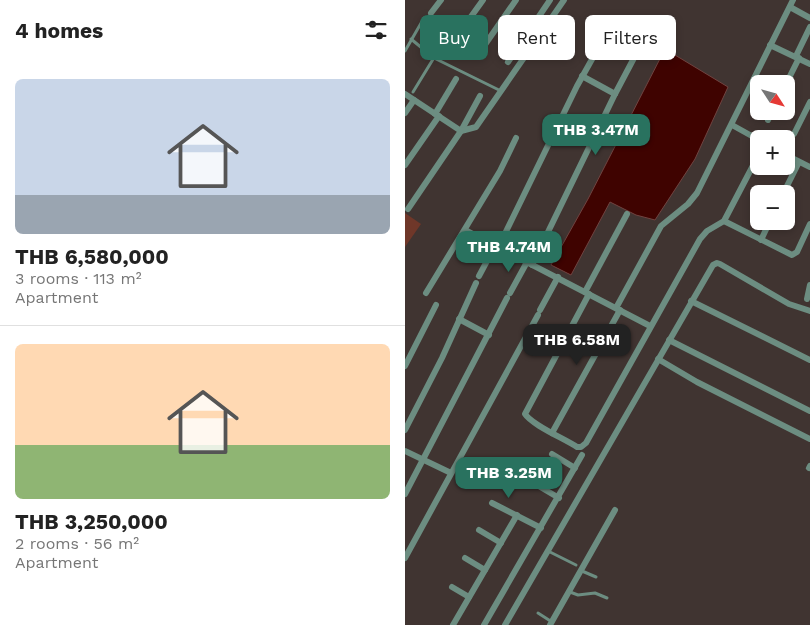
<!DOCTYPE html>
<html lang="en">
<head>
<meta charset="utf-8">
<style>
  body { margin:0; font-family:"Work Sans",sans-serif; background:#f2f2f2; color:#222; height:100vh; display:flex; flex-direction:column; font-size:19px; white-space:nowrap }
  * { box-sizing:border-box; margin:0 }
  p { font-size:16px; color:#767676 }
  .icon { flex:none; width:28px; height:28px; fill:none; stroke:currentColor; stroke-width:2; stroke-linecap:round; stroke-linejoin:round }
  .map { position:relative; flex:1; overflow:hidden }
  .sheet { display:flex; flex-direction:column; background:#fff; width:405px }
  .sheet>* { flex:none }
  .hud { position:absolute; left:15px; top:15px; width:315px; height:45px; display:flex; gap:10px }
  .needle { width:32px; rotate:126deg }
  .tools { position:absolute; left:345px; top:75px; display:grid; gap:10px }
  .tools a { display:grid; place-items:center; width:45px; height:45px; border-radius:8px; background:#fff; box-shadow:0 2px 8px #0003; font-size:25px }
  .price { position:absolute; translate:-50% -42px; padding:0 11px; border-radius:10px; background:#29725f; color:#fff; font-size:16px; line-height:32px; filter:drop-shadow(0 1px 2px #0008) }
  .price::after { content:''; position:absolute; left:50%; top:30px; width:15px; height:11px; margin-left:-8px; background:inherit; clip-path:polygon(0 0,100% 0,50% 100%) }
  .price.selected { background:#222; color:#fff }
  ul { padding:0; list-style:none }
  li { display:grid; align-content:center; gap:10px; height:265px; padding:0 15px }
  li+li { border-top:1px solid #e0e0e0 }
  li span { display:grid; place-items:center; height:155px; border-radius:8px; color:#555 }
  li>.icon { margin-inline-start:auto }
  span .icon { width:90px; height:90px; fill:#fffc; stroke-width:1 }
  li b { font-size:21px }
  h2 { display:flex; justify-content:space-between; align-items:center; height:60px; padding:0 15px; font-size:21px }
  .chip { padding:0 18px; border-radius:8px; background:#fff; box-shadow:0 2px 8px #0003; font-size:18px; line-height:45px }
  .chip.selected { background:#29725f; color:#fff }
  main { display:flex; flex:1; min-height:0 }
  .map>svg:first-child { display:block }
</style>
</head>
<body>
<main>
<section class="sheet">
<h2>4 homes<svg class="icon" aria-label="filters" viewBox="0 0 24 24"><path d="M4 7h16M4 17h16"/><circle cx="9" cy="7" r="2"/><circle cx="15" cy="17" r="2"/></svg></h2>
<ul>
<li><span style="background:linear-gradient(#c9d6e8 75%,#9aa5b1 0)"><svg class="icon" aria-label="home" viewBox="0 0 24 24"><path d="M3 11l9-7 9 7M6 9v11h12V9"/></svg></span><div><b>THB 6,580,000</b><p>3 rooms · 113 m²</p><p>Apartment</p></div></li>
<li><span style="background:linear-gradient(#ffd9b3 65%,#8fb573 0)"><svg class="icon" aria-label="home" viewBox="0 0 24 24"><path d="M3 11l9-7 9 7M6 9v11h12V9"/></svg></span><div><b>THB 3,250,000</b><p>2 rooms · 56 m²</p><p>Apartment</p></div></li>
</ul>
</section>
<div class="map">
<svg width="405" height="625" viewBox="0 0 405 625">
  <rect width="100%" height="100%" fill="#403431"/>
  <polygon fill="#6f3729" points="0,213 16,224 0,247"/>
  <polygon fill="#3f0300" stroke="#704340" points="260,49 323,87 290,159 250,220 231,215 205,202 166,275 146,265 183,199"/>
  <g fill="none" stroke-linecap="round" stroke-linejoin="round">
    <g stroke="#6c8d81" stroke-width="3">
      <polyline points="6,39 29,58 96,91"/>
      <polyline points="0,51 19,18"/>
      <polyline points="8,92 41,38"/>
      <polyline points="143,551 171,565"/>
      <polyline points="177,571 191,577"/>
      <polyline points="165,592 173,595 190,593 202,598"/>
      <polyline points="133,613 147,622"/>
    </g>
    <g stroke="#6c8d81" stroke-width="6">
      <polyline points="385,7 405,18"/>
      <polyline points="26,13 36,0"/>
      <polyline points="55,32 78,0"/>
      <polyline points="365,45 405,64"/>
      <polyline points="79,46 111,0"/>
      <polyline points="391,56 405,27"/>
      <polyline points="103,62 145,0"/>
      <polyline points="177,76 210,94"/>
      <polyline points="381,84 394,58"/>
      <polyline points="0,94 56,131 75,96"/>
      <polyline points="0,113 9,100"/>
      <polyline points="30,114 51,79"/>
      <polyline points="363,120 367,111"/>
      <polyline points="327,125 354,140"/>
      <polyline points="389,134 405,102"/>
      <polyline points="381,155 405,167"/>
      <polyline points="0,165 34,116"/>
      <polyline points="378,194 394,162"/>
      <polyline points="3,209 56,131 71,127 159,0"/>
      <polyline points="319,221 387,255 392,252 405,224"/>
      <polyline points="60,230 245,326"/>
      <polyline points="356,240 365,221"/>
      <polyline points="93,248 172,86 209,20"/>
      <polyline points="127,265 210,94 239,39"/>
      <polyline points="74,276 90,246"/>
      <polyline points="180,292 222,214"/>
      <polyline points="21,293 95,171 111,138"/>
      <polyline points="105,293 122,262"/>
      <path d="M184,294L120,414C127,425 160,439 172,447H176L181,443L295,239L302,231L319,221L354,154"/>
      <polyline points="402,299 405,285"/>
      <polyline points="286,301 405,360"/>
      <polyline points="211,308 256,226 283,204 292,193 388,0"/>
      <polyline points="135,310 153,277"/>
      <polyline points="54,319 84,335"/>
      <polyline points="264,340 405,411"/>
      <polyline points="253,359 292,382 405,439"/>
      <polyline points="0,366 31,305"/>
      <polyline points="0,430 37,358 71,283"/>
      <polyline points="147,433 215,310"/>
      <polyline points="0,451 46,473"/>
      <polyline points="147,454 170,468"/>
      <polyline points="404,468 405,466"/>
      <polyline points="132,485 154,498"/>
      <polyline points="0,494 102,298"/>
      <polyline points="87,503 136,528"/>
      <polyline points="74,530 96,543"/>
      <polyline points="0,558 133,315"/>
      <polyline points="60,558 80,570"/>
      <polyline points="47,587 64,597"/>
      <polyline points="48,625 112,515"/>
      <polyline points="79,625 177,455"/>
      <polyline points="100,625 308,265 312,263 315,264 384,304 405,311"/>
      <polyline points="145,625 210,510"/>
    </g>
  </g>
</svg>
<div class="tools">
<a><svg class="needle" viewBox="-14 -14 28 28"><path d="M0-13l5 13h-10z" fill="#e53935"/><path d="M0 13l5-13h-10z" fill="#767676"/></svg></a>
<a>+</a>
<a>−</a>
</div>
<b class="price" style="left:191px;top:156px">THB 3.47M</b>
<b class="price" style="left:104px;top:273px">THB 4.74M</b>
<b class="price selected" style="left:172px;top:366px">THB 6.58M</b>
<b class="price" style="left:104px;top:499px">THB 3.25M</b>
<div class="hud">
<a class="chip selected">Buy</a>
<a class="chip">Rent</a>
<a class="chip">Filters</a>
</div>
</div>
</main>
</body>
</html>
